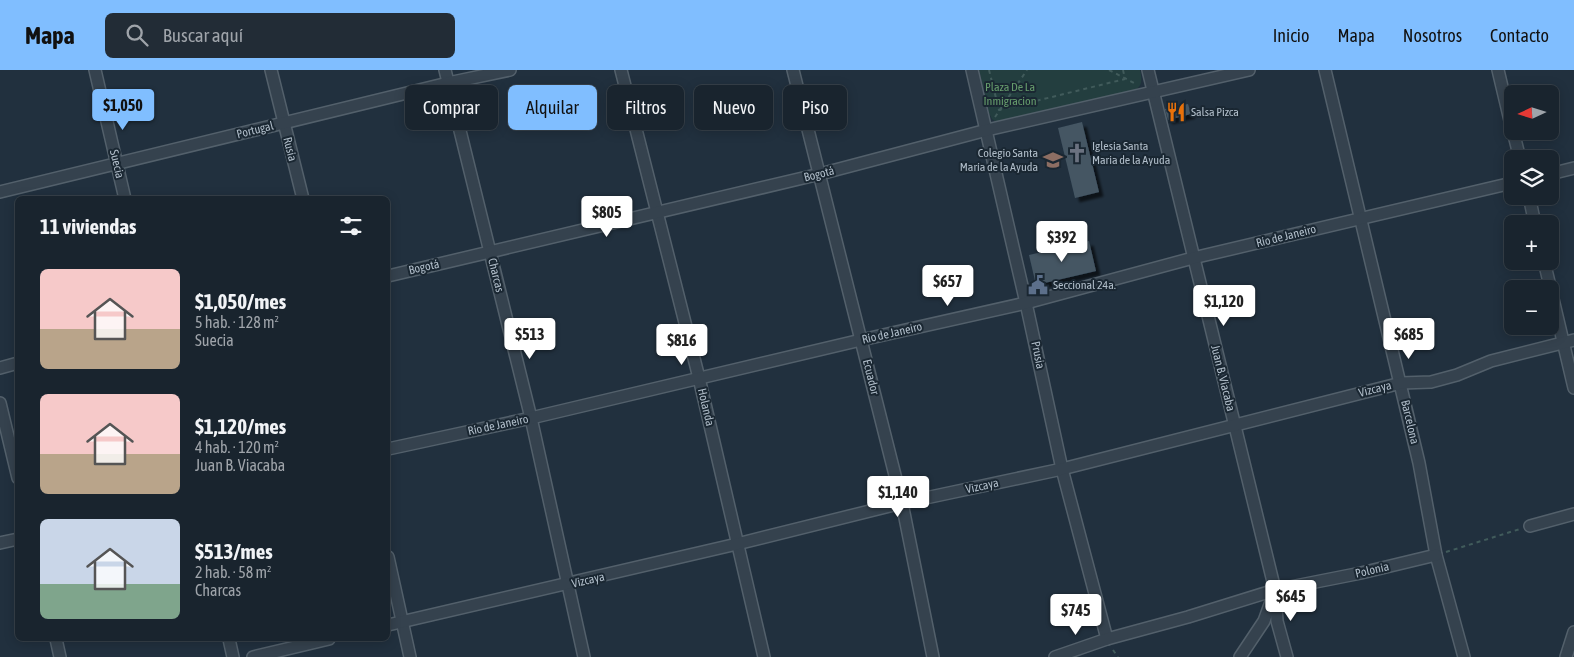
<!DOCTYPE html>
<html lang="es">
<head>
<meta charset="utf-8">
<style>
  body { margin:0; font-family:"Asap Condensed",sans-serif; background:#222c36; color:#f1f3f6; height:100vh; display:flex; flex-direction:column; font-size:19px; white-space:nowrap }
  * { box-sizing:border-box; margin:0 }
  p { font-size:16px; color:#9fa4aa }
  .icon { flex:none; width:28px; height:28px; fill:none; stroke:currentColor; stroke-width:2; stroke-linecap:round; stroke-linejoin:round }
  .map { position:relative; flex:1; overflow:hidden }
  .panel { position:absolute; left:15px; top:126px; width:375px; height:445px; display:flex; flex-direction:column; background:#19242e; border-radius:8px; box-shadow:0 2px 12px #0003,0 0 0 1px #37414a }
  .panel>* { flex:none }
  .guide { position:absolute; left:405px; top:15px; width:475px; height:45px; display:flex; gap:10px }
  .needle { width:32px; rotate:266deg }
  .buttons { position:absolute; left:1504px; top:15px; display:grid; gap:10px }
  .buttons a { display:grid; place-items:center; width:55px; height:55px; border-radius:8px; background:#19242e; box-shadow:0 2px 12px #0003,0 0 0 1px #37414a; font-size:25px }
  .price { position:absolute; translate:-50% -42px; padding:0 11px; border-radius:5px; background:#fff; color:#222; font-size:16px; line-height:32px; filter:drop-shadow(0 1px 2px #0008) }
  .price::after { content:''; position:absolute; left:50%; top:30px; width:15px; height:11px; margin-left:-8px; background:inherit; clip-path:polygon(0 0,100% 0,50% 100%) }
  .price.selected { background:#80beff; color:#111 }
  ul { padding:0; list-style:none }
  li { display:flex; align-items:center; gap:15px; height:125px; padding:0 25px }
  li span { display:grid; place-items:center; flex:none; width:140px; height:100px; border-radius:8px; color:#555 }
  li>.icon { margin-inline-start:auto }
  span .icon { width:60px; height:60px; fill:#fffc; stroke-width:1 }
  li b { font-size:21px }
  h2 { display:flex; justify-content:space-between; align-items:center; height:60px; padding:0 25px; font-size:21px }
  .chip { padding:0 18px; border-radius:8px; background:#19242e; box-shadow:0 2px 12px #0003,0 0 0 1px #37414a; font-size:18px; line-height:45px }
  .chip.selected { background:#80beff; color:#111 }
  header { display:flex; align-items:center; gap:30px; box-sizing:border-box; height:70px; padding:0 25px; background:#80beff; color:#111 }
  header strong { font-size:24px }
  nav { display:flex; gap:28px; margin-inline-start:auto; font-size:18px }
  .search { width:350px; height:45px; background:#222c36; display:flex; align-items:center; gap:12px; box-sizing:border-box; padding:0 18px; border-radius:8px; color:#9fa4aa; font-size:19px }
  .map>svg:first-child { display:block }
</style>
</head>
<body>
<header>
<strong>Mapa</strong>
<div class="search"><svg class="icon" aria-label="search" viewBox="0 0 24 24"><circle cx="10" cy="10" r="6"/><path d="M15 15l6 6"/></svg>Buscar aquí</div>
<nav><a>Inicio</a><a>Mapa</a><a>Nosotros</a><a>Contacto</a></nav>
</header>
<div class="map">
<svg width="1574" height="587" viewBox="0 0 1574 587">
  <defs>
    <filter id="shadow"><feDropShadow dx="4.5" dy="4.5" stdDeviation="1" flood-color="#0009"/></filter>
  </defs>
  <rect width="100%" height="100%" fill="#21303e"/>
  <path fill="#233e3f" d="M979,0H1140C1144,18 1139,19 1123,24L996,52L992,49L989,43Z"/>
  <g fill="#445664" filter="url(#shadow)">
    <polygon points="1188,34 1191,44 1168,50 1165,39"/>
    <polygon points="1082,52 1099,122 1075,128 1058,58"/>
    <polygon points="1089,171 1096,201 1036,215 1029,185"/>
  </g>
  <g fill="none" stroke-linecap="round" stroke-linejoin="round">
    <defs>
      <g id="minor">
        <polyline points="95,0 125,129"/>
        <polyline points="271,0 303,129"/>
        <polyline points="445,0 531,348 584,587"/>
        <polyline points="621,0 699,308 764,587"/>
        <polyline points="793,0 902,433 933,587"/>
        <polyline points="972,0 1026,233 1062,399 1107,569"/>
        <polyline points="1148,0 1275,520 1277,551 1287,587"/>
        <polyline points="1325,0 1419,393 1436,485 1464,587"/>
        <polyline points="1498,0 1512,59"/>
        <polyline points="1513,61 1520,89"/>
        <polyline points="1550,104 1574,98"/>
        <polyline points="0,122 448,13 510,0"/>
        <polyline points="1529,126 1535,154"/>
        <polyline points="1544,191 1574,318"/>
        <polyline points="388,206 820,104 987,60 1249,0"/>
        <polyline points="0,298 18,293"/>
        <polyline points="0,333 18,408"/>
        <polyline points="388,379 531,348 861,270 1026,233 1193,188 1512,113"/>
        <polyline points="1530,456 1574,444"/>
        <polyline points="0,473 18,469"/>
        <polyline points="388,487 410,587"/>
        <polyline points="388,555 737,474 902,433 1062,399 1401,313 1431,312 1457,305 1491,291 1574,270"/>
        <polyline points="56,569 60,587"/>
        <polyline points="229,569 233,587"/>
        <polyline points="253,587 329,569"/>
        <polyline points="1055,587 1107,569 1188,547 1275,520 1361,503 1436,485"/>
        <polyline points="1240,587 1264,551 1273,526"/>
        <polyline points="1566,587 1574,562"/>
      </g>
    </defs>
    <use href="#minor" stroke="#53606b" stroke-width="14"/>
    <g stroke="#415b5b" stroke-width="2" stroke-dasharray="4 4" stroke-linecap="butt">
      <polyline points="989,0 999,40 1125,9"/>
      <polyline points="1109,0 1136,14"/>
      <polyline points="1123,0 1125,9"/>
      <polyline points="995,47 1027,0"/>
      <polyline points="1446,482 1520,459"/>
      <polyline points="1113,580 1118,587"/>
    </g>
    <use href="#minor" stroke="#35424e" stroke-width="11"/>
  </g>
  <defs>
    <symbol id="restaurant-bare" viewBox="-9 -9 18 18"><path d="M-5-6h1v4h1v-4h1v4h1v-4h1v5L-1.5 .5V6h-2V.5L-5-1ZM5-6V6H3V1.5H1.5Q1.5-4 5-6Z" fill="#e8710a" stroke="#1a2732" stroke-width="2.5" paint-order="stroke"/></symbol>
    <symbol id="church-bare" viewBox="-9 -9 18 18"><path d="M-1.2-6h2.4v3.5h3.3v2.4h-3.3V6h-2.4V-.1h-3.3v-2.4h3.3Z" fill="#6b7280" stroke="#1a2732" stroke-width="2.5" paint-order="stroke"/></symbol>
    <symbol id="school-bare" viewBox="-9 -9 18 18"><path d="M0-5L7-2L0 1L-7-2ZM-4 1L0 2.5L4 1V4Q0 6-4 4Z" fill="#8d6e63" stroke="#1a2732" stroke-width="2.5" paint-order="stroke"/></symbol>
    <symbol id="civic-bare" viewBox="-9 -9 18 18"><path d="M-.6-6.5H3V-4.5H.6V-3L4-1V1h2V6H-6V1h2V-1L-.6-3ZM-1.2 2.5V6h2.4V2.5Z" fill="#5c6f8a" stroke="#1a2732" stroke-width="2.5" paint-order="stroke"/></symbol>
  </defs>
  <g fill-rule="evenodd">
    <use href="#restaurant-bare" x="1162" y="28" width="28" height="28"/>
    <use href="#church-bare" x="1063" y="69" width="28" height="28"/>
    <use href="#school-bare" x="1039" y="76" width="28" height="28"/>
    <use href="#civic-bare" x="1024" y="201" width="28" height="28"/>
  </g>
  <g text-anchor="middle" stroke-width="4" stroke-linejoin="round" paint-order="stroke">
    <g font-size="12" fill="#669c6c" stroke="#1a2732">
      <text x="1010" y="21">Plaza De La<tspan x="1010" dy="14">Inmigracion</tspan></text>
    </g>
    <g font-size="12" fill="#b0bdc9" stroke="#1a2732" text-anchor="start">
      <text x="1191" y="46">Salsa Pizca</text>
      <text x="1092" y="80">Iglesia Santa<tspan x="1092" dy="14">Maria de la Ayuda</tspan></text>
      <text x="1038" y="87" text-anchor="end">Colegio Santa<tspan x="1038" dy="14">María de la Ayuda</tspan></text>
      <text x="1053" y="219">Seccional 24a.</text>
    </g>
    <g font-size="12" fill="#b0bdc9" stroke="#1a2732">
      <text transform="translate(255 60) rotate(-14)" y="4">Portugal</text>
      <text transform="translate(290 79) rotate(76)" y="4">Rusia</text>
      <text transform="translate(117 94) rotate(77)" y="4">Suecia</text>
      <text transform="translate(819 104) rotate(-14)" y="4">Bogotá</text>
      <text transform="translate(1286 166) rotate(-14)" y="4">Río de Janeiro</text>
      <text transform="translate(424 197) rotate(-13)" y="4">Bogotá</text>
      <text transform="translate(496 205) rotate(76)" y="4">Charcas</text>
      <text transform="translate(892 263) rotate(-13)" y="4">Río de Janeiro</text>
      <text transform="translate(1038 285) rotate(78)" y="4">Prusia</text>
      <text transform="translate(871 307) rotate(76)" y="4">Ecuador</text>
      <text transform="translate(1223 308) rotate(76)" y="4">Juan B. Viacaba</text>
      <text transform="translate(1375 319) rotate(-14)" y="4">Vizcaya</text>
      <text transform="translate(706 337) rotate(77)" y="4">Holanda</text>
      <text transform="translate(1410 352) rotate(77)" y="4">Barcelona</text>
      <text transform="translate(498 355) rotate(-12)" y="4">Río de Janeiro</text>
      <text transform="translate(982 416) rotate(-12)" y="4">Vizcaya</text>
      <text transform="translate(1372 500) rotate(-13)" y="4">Polonia</text>
      <text transform="translate(588 510) rotate(-13)" y="4">Vizcaya</text>
    </g>
  </g>
</svg>
<div class="buttons">
<a><svg class="needle" viewBox="-14 -14 28 28"><path d="M0-13l5 13h-10z" fill="#e53935"/><path d="M0 13l5-13h-10z" fill="#9fa4aa"/></svg></a>
<a><svg class="icon" aria-label="layers" viewBox="0 0 24 24"><path d="M12 4l9 5-9 5-9-5zM3 14l9 5 9-5"/></svg></a>
<a>+</a>
<a>−</a>
</div>
<b class="price selected" style="left:123px;top:61px">$1,050</b>
<b class="price" style="left:607px;top:168px">$805</b>
<b class="price" style="left:1062px;top:193px">$392</b>
<b class="price" style="left:948px;top:237px">$657</b>
<b class="price" style="left:1224px;top:257px">$1,120</b>
<b class="price" style="left:530px;top:290px">$513</b>
<b class="price" style="left:1409px;top:290px">$685</b>
<b class="price" style="left:682px;top:296px">$816</b>
<b class="price" style="left:898px;top:448px">$1,140</b>
<b class="price" style="left:1291px;top:552px">$645</b>
<b class="price" style="left:1076px;top:566px">$745</b>
<div class="guide">
<a class="chip">Comprar</a>
<a class="chip selected">Alquilar</a>
<a class="chip">Filtros</a>
<a class="chip">Nuevo</a>
<a class="chip">Piso</a>
</div>
<section class="panel">
<h2>11 viviendas<svg class="icon" aria-label="filters" viewBox="0 0 24 24"><path d="M4 7h16M4 17h16"/><circle cx="9" cy="7" r="2"/><circle cx="15" cy="17" r="2"/></svg></h2>
<ul>
<li><span style="background:linear-gradient(#f6c9c9 60%,#b9a48a 0)"><svg class="icon" aria-label="home" viewBox="0 0 24 24"><path d="M3 11l9-7 9 7M6 9v11h12V9"/></svg></span><div><b>$1,050/mes</b><p>5 hab. · 128 m²</p><p>Suecia</p></div></li>
<li><span style="background:linear-gradient(#f6c9c9 60%,#b9a48a 0)"><svg class="icon" aria-label="home" viewBox="0 0 24 24"><path d="M3 11l9-7 9 7M6 9v11h12V9"/></svg></span><div><b>$1,120/mes</b><p>4 hab. · 120 m²</p><p>Juan B. Viacaba</p></div></li>
<li><span style="background:linear-gradient(#c9d6e8 65%,#7fa58c 0)"><svg class="icon" aria-label="home" viewBox="0 0 24 24"><path d="M3 11l9-7 9 7M6 9v11h12V9"/></svg></span><div><b>$513/mes</b><p>2 hab. · 58 m²</p><p>Charcas</p></div></li>
</ul>
</section>
</div>
</body>
</html>
